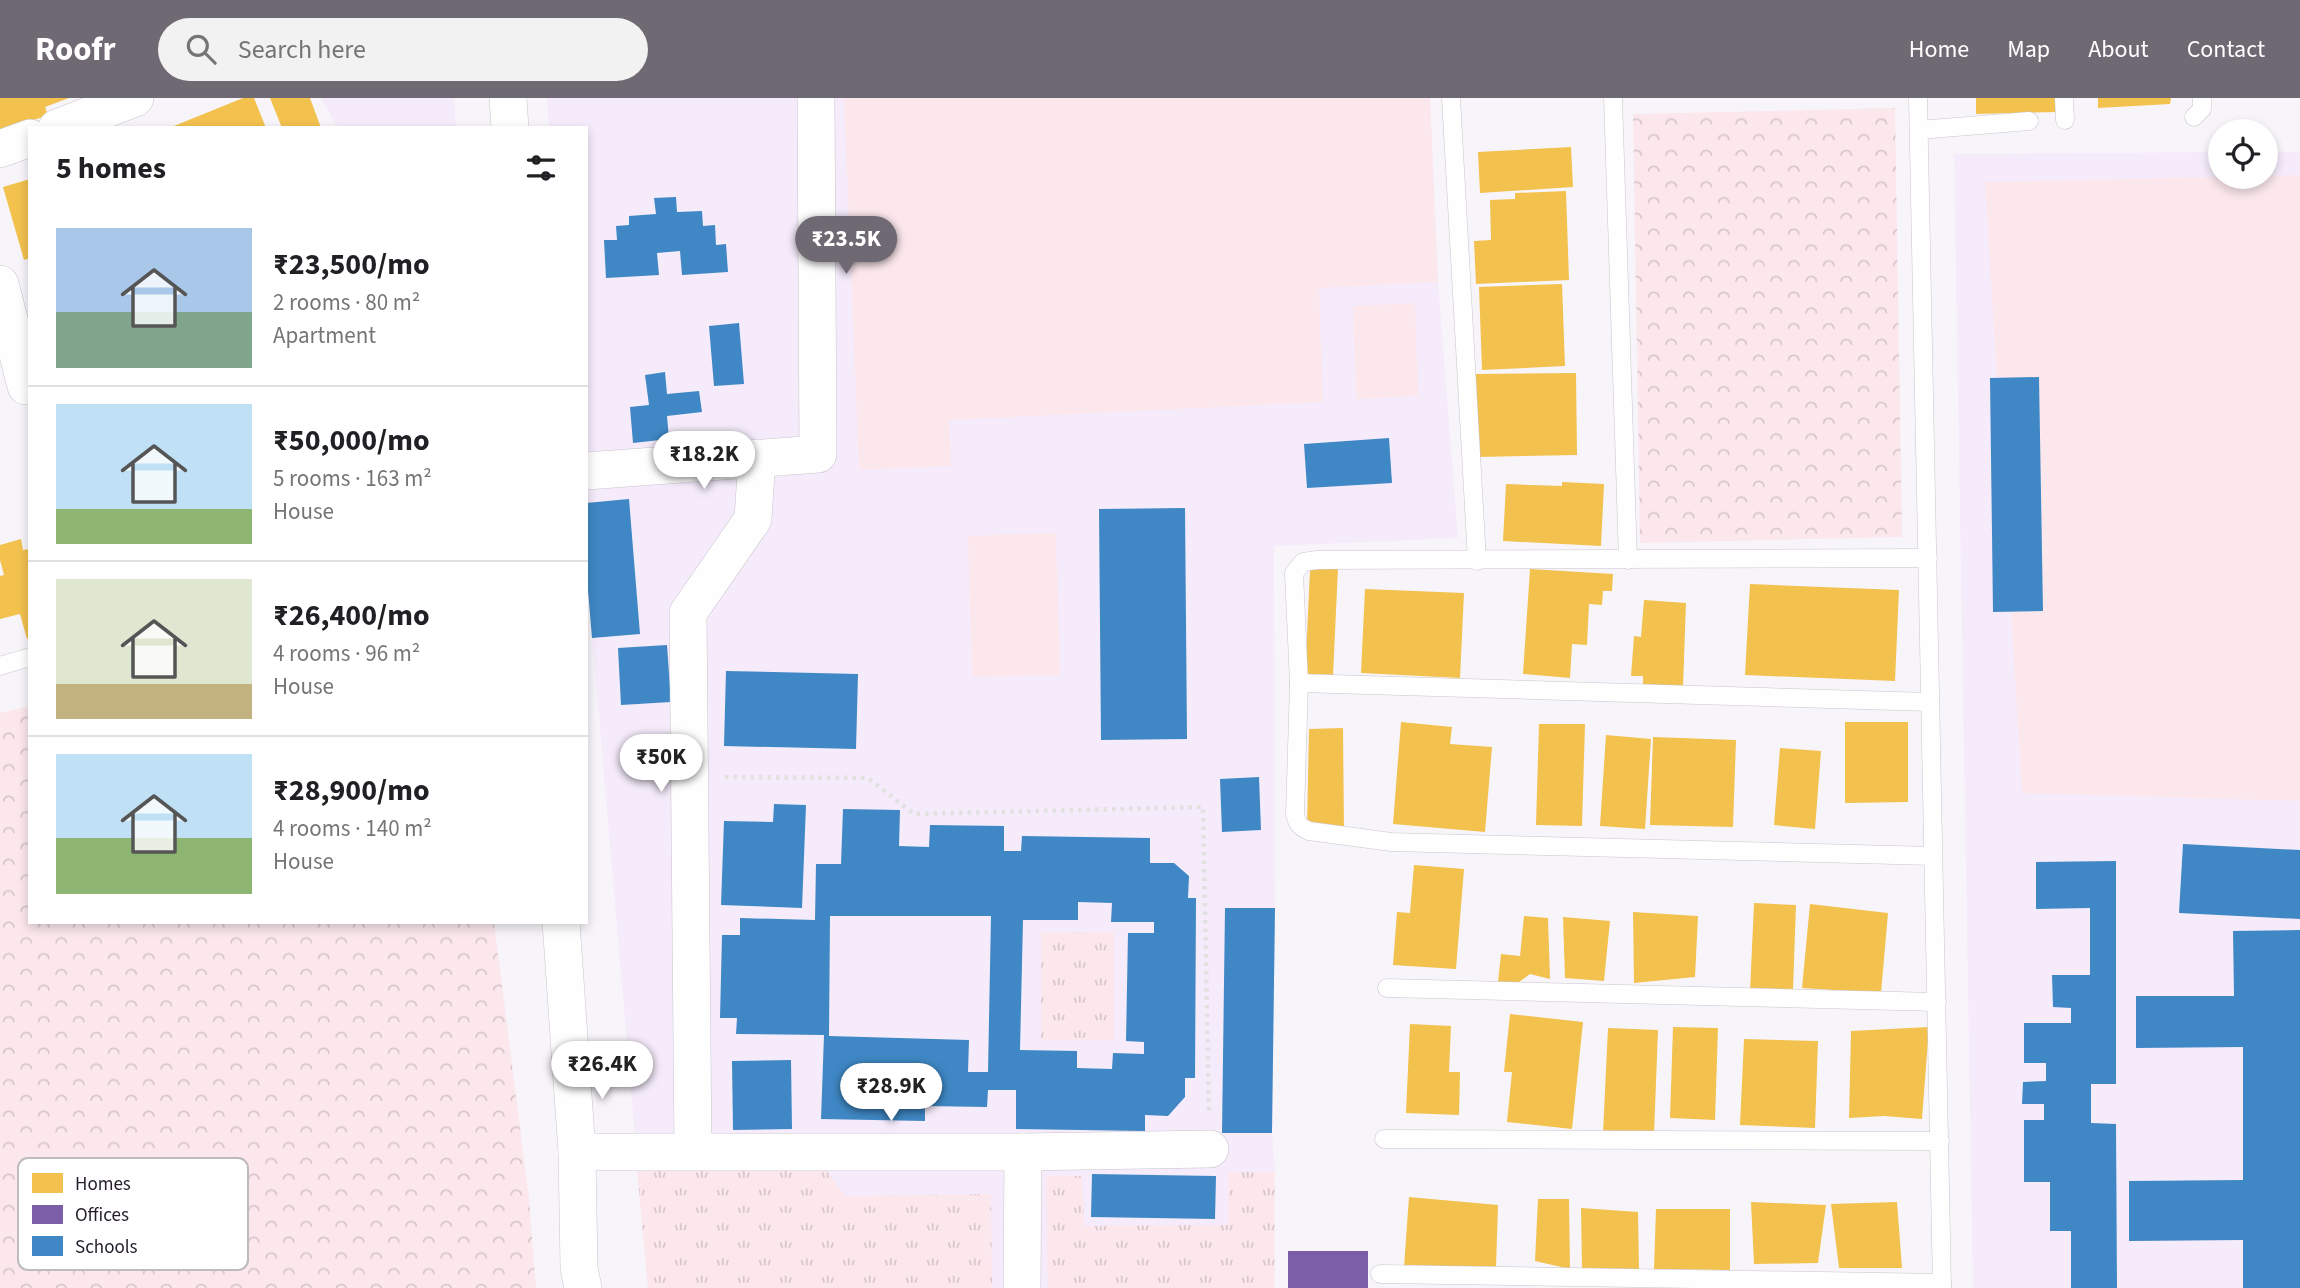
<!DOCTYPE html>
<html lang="en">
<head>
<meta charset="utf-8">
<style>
  body { margin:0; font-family:"Source Sans 3",sans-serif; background:#f2f2f2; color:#202124; height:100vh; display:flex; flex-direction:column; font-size:26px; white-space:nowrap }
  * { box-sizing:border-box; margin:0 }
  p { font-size:23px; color:#757577 }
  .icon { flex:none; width:38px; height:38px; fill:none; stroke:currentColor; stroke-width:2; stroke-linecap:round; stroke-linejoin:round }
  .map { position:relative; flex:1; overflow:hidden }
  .details { position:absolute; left:28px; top:28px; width:560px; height:798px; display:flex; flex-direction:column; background:#fff; border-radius:0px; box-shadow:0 4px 10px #0003 }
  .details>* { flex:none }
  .fabs { position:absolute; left:2208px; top:21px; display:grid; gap:14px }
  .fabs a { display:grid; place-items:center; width:70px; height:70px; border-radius:50%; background:#fff; box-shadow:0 4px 10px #0003; font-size:35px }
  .price { position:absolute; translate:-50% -60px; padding:0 16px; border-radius:24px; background:#fff; color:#222; font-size:23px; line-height:46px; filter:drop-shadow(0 2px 4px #0008) }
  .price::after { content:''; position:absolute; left:50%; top:42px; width:21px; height:16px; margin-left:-10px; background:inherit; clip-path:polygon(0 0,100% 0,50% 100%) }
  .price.on { background:#6f6973; color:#fff }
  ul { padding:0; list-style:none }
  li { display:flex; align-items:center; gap:21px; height:175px; padding:0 28px }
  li+li { border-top:2px solid #e0e0e0 }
  li span { display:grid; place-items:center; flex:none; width:196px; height:140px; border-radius:0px; color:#555 }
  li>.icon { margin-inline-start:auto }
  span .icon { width:84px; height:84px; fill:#fffc; stroke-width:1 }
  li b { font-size:30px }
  h2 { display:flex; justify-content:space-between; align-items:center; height:84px; padding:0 28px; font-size:30px }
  header { display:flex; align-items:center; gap:42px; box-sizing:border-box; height:98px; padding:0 35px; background:#6f6973; color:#fff }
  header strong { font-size:33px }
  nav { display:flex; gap:38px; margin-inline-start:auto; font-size:24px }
  .search { width:490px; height:63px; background:#f2f2f2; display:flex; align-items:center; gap:18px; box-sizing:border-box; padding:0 24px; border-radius:38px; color:#757577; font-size:26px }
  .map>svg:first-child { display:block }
</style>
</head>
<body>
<header>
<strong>Roofr</strong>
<div class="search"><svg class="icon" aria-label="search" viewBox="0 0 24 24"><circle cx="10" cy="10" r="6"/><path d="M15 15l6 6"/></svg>Search here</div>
<nav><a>Home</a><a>Map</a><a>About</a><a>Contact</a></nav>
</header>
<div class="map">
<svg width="2300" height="1190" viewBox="0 0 2300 1190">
  <defs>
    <pattern id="grass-tufts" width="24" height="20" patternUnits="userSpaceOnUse" patternTransform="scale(1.75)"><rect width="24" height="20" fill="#fbe7ec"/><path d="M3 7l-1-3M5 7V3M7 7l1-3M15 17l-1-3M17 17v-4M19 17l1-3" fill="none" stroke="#d7c6cb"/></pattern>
    <pattern id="park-crowns" width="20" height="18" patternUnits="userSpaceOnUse" patternTransform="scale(1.75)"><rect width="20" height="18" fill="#fbe7ec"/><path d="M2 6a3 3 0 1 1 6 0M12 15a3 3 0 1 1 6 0" fill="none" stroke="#d7c6cb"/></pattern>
  </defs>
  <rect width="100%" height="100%" fill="#f8f5fa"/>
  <g fill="#f5ebfb">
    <polygon points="321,0 454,0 456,30 338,30"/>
    <polygon points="547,0 1430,0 1438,184 1458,440 1274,448 1275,810 1272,1035 1275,1074 1275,1190 648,1190 586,468 586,30 549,30"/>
    <polygon points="2221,54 2221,79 2266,79 2266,54 2300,54 2300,1190 1973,1190 1954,56"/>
  </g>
  <g fill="url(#grass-tufts)">
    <polygon points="1114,834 1114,942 1041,942 1041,835"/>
    <polygon points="823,1068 845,1098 991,1096 992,1190 648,1190 637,1073"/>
    <polygon points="1228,1074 1275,1074 1275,1190 1048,1190 1046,1078 1082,1078 1084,1128 1228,1127"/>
  </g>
  <g fill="url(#park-crowns)">
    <polygon points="1895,10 1902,439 1640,445 1633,16"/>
    <polygon points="30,608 30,824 494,824 529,1101 536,1190 0,1190 0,615"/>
  </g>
  <g fill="#fbe7ec">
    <polygon points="844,0 1430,0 1438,184 1319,190 1323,304 949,322 951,368 859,372"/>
    <polygon points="2300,77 2300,703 2022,695 1985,84"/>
    <polygon points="1415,205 1418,298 1356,301 1353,208"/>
    <polygon points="1056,435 1060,577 972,579 968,438"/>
  </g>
  <g fill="#f2c14e">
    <polygon points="0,0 69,0 45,9 48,17 0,34"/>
    <polygon points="243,0 254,0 266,30 169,30"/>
    <polygon points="270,0 310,0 321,30 282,30"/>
    <polygon points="1976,0 2056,0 2057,14 1976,16"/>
    <polygon points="2098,0 2171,0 2170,6 2098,10"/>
    <polygon points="1571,49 1573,89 1480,95 1478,54"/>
    <polygon points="30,81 30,160 24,162 3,89"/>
    <polygon points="1566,93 1569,182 1476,186 1474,143 1491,142 1490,102 1515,101 1515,95"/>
    <polygon points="1562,186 1565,268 1482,272 1479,189"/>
    <polygon points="1576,275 1577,357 1476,359 1475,276"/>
    <polygon points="1562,384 1604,386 1601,448 1503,443 1506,386 1562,388"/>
    <polygon points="21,441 23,452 30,451 30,541 27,541 20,516 0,521 0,478 4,477 0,462 0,447"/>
    <polygon points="1338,470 1333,578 1305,580 1310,472"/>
    <polygon points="1530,471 1613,476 1612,493 1603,493 1602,507 1589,506 1587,547 1572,546 1570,580 1523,576"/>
    <polygon points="1750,486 1899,492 1895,583 1745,577"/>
    <polygon points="1365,491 1464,495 1460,580 1361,575"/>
    <polygon points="1644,502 1686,505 1683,589 1643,588 1643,578 1631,578 1634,538 1641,539"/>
    <polygon points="1401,624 1452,629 1450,646 1492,649 1485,734 1393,726"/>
    <polygon points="1845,624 1908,624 1908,704 1845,705"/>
    <polygon points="1539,626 1585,626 1582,728 1536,727"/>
    <polygon points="1343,630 1344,733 1307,730 1309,631"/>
    <polygon points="1606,637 1651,641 1645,731 1600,728"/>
    <polygon points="1653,639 1736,642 1733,729 1650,727"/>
    <polygon points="1780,650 1821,653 1815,731 1774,727"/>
    <polygon points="1414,767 1464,771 1456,871 1393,867 1397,814 1410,815"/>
    <polygon points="1754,805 1796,807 1793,892 1750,894"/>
    <polygon points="1810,806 1888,815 1881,895 1802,890"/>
    <polygon points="1633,814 1698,818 1695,879 1634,885"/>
    <polygon points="1524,818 1548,820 1550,881 1530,876 1515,887 1498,884 1501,856 1520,858"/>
    <polygon points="1563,819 1610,823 1604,883 1565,880"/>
    <polygon points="1510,916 1583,924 1572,1031 1507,1024 1512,974 1504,974"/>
    <polygon points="1410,926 1451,928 1449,974 1460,974 1459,1017 1406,1015"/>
    <polygon points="1673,929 1718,930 1715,1022 1670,1020"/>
    <polygon points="1929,929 1922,1021 1884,1018 1849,1020 1851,933"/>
    <polygon points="1608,930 1658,932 1654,1037 1603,1035"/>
    <polygon points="1744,941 1818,943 1815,1030 1740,1027"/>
    <polygon points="1409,1099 1498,1107 1496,1169 1404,1169"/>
    <polygon points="1538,1101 1569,1101 1570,1171 1535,1163"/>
    <polygon points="1751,1104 1826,1107 1818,1165 1754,1166"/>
    <polygon points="1897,1104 1902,1170 1839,1170 1831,1106"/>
    <polygon points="1581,1110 1638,1114 1639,1171 1582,1171"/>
    <polygon points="1656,1111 1730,1111 1730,1172 1654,1171"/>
  </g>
  <rect fill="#7b5ea7" x="1288" y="1153" width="80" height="37"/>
  <g fill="#3f88c5" fill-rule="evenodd">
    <polygon points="676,99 677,114 702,113 703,128 715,127 716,147 726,146 728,174 682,177 680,153 657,155 659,177 606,180 604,142 617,142 616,128 629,127 629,118 656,116 654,100"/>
    <polygon points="739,225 744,286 714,288 709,228"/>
    <polygon points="665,274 667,296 699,293 702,314 667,318 669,341 633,345 630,309 649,307 645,277"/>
    <polygon points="2039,279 2043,513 1993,514 1990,280"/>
    <polygon points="1389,340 1392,385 1307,390 1304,346"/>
    <polygon points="629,401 640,536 592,540 586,468 586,405"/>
    <polygon points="1185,410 1187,641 1101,642 1099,411"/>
    <polygon points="667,547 671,604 621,607 618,550"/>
    <polygon points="726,573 858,576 856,651 724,648"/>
    <polygon points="1259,679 1261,732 1222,734 1220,681"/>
    <polygon points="774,706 806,707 802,810 721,807 724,723 773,724"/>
    <path d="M843,711L900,712L899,748L929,749L930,727L1004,728V753H1021L1022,738L1150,740V765H1174L1189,778L1188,800H1196L1195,980H1185V999L1168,1018L1145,1017V1033L1016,1031V992H988L987,1009L925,1008V1023L821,1021L824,937L736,936L737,920H720L722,837H740V820L815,822L816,766H841ZM1078,804L1112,805L1111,824H1154V835H1128L1126,943L1144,944V956L1113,955L1112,971L1077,970V953L1020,952L1023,822H1078ZM830,818H991L988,974H968L969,942L829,938Z"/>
    <polygon points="2183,746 2300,752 2300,821 2179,815"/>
    <polygon points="2116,763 2116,986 2091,986 2091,1025 2116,1026 2117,1190 2071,1190 2071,1133 2050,1133 2050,1084 2024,1084 2024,1022 2044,1022 2044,1006 2022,1006 2023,984 2046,983 2046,965 2024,965 2024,925 2071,925 2071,910 2053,909 2052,877 2090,877 2090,810 2036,811 2036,764"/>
    <polygon points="1225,810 1275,810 1272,1035 1222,1035"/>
    <polygon points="2300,832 2300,1190 2243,1190 2243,1142 2129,1143 2129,1083 2243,1082 2243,949 2136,950 2136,898 2234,898 2233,833"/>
    <polygon points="791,962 792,1031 733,1032 732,963"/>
    <polygon points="1092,1076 1216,1078 1215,1121 1091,1119"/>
  </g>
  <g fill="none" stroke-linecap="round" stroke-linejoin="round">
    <defs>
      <g id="lane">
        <polyline points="1451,0 1477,463"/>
        <polyline points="1613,0 1628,462"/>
        <polyline points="1918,0 1942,1190"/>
        <polyline points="2064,0 2065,22"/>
        <polyline points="2194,19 2202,11 2202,0"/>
        <polyline points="1919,32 2029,23"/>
        <path d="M1928,460L1317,462L1303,464L1294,475L1299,585L1295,716C1297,726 1300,729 1309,733L1391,744L1933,758"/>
        <polyline points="0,568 30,559"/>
        <polyline points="1299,585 1930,604"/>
        <polyline points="1387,890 1937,904"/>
        <polyline points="1384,1041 1940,1043"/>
        <polyline points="1380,1176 1942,1185"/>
      </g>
      <g id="street">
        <polyline points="508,0 510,30"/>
        <polyline points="57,30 135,0"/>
        <polyline points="0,51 30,40"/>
        <polyline points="0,186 26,288"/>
        <polyline points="586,373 818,356 816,0"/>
        <polyline points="561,824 577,1054 579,1170 583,1190"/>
        <polyline points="693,1053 688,515 753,421 757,360"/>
        <polyline points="577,1054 1023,1054 1022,1190"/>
        <polyline points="1023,1054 1210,1051"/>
      </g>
    </defs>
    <use href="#lane" stroke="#c9c4cc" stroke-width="19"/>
    <use href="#street" stroke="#c9c4cc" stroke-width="38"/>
    <polyline stroke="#e2e1e2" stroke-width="4.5" stroke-dasharray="3.5 5" stroke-linecap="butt" points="725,679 868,680 914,716 1203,709 1209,1016"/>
    <use href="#lane" stroke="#fefefe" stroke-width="18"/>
    <use href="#street" stroke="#fefefe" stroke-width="37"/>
  </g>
  <rect x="18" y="1060" width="230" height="112" rx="10" fill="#fff" stroke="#bebbbf" stroke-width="2"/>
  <rect x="32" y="1075" width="31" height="20" fill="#f2c14e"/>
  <rect x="32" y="1107" width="31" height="19" fill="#7b5ea7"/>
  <rect x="32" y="1138" width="31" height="20" fill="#3f88c5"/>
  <g font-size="19" fill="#251d2a">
    <text x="75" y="1092">Homes</text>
    <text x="75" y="1123">Offices</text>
    <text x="75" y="1155">Schools</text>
  </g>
</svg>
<div class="fabs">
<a><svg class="icon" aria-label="locate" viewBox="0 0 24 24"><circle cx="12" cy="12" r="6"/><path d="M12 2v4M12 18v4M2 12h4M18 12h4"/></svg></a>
</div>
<b class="price on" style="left:846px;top:178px">₹23.5K</b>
<b class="price" style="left:704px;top:393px">₹18.2K</b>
<b class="price" style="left:661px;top:696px">₹50K</b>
<b class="price" style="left:602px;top:1003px">₹26.4K</b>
<b class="price" style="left:891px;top:1025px">₹28.9K</b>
<section class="details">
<h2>5 homes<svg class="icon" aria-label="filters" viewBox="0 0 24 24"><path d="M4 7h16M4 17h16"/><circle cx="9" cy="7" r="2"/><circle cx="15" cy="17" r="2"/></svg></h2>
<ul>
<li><span style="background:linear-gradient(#a9c7e8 60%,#7fa58c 0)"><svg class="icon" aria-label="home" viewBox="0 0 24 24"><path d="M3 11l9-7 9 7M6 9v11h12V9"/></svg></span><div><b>₹23,500/mo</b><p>2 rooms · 80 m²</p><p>Apartment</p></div></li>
<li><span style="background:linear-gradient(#bfe0f5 75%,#8fb573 0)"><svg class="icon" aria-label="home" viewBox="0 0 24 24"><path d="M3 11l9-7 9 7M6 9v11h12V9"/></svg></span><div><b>₹50,000/mo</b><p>5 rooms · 163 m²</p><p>House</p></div></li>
<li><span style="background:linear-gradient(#dfe7d0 75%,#c2b280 0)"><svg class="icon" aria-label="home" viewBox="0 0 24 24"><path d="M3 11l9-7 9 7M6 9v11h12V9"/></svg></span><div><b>₹26,400/mo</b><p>4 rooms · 96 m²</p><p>House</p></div></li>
<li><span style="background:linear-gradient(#bfe0f5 60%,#8fb573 0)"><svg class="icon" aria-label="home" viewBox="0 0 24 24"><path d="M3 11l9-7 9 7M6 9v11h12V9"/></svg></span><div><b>₹28,900/mo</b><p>4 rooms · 140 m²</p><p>House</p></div></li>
</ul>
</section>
</div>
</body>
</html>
